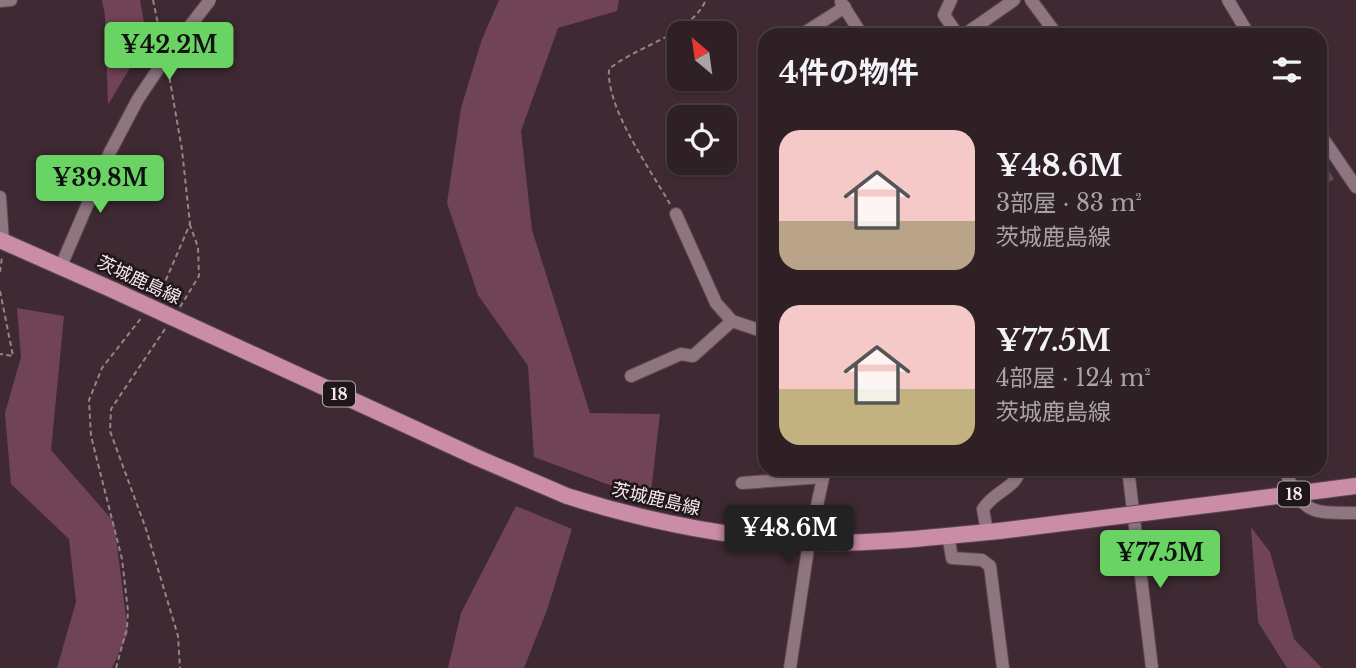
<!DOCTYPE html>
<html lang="ja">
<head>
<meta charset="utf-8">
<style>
  body { margin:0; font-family:"Libre Baskerville","Noto Sans JP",serif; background:#37282e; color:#f1f3f6; height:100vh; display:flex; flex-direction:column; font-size:26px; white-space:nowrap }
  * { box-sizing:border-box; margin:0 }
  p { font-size:23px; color:#a7a3a7 }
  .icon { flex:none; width:38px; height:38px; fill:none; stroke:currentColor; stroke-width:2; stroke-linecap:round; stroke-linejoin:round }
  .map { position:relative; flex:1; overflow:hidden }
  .drawer { position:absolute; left:758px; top:28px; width:569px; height:448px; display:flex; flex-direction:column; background:#2f2026; border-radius:21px; box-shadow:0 2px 5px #0004,0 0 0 2px #4a3e43 }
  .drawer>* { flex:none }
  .needle { width:46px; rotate:331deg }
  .fabs { position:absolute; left:667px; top:21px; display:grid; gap:14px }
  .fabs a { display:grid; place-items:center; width:70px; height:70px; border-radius:14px; background:#2f2026; box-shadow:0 2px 5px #0004,0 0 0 2px #4a3e43; font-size:35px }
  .price { position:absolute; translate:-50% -60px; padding:0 16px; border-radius:7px; background:#69d464; color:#111; font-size:23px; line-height:46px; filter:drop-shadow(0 2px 4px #0008) }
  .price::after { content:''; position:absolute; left:50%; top:42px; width:21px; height:16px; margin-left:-10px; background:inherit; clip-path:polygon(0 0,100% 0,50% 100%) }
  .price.current { background:#222; color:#fff }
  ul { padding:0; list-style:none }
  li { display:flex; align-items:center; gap:21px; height:175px; padding:0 21px }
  li span { display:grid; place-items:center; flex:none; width:196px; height:140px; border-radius:21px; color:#555 }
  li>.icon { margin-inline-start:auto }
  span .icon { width:84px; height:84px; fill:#fffc; stroke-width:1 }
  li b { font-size:30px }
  h2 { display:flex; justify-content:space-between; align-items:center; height:84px; padding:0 21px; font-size:30px }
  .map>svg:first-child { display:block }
</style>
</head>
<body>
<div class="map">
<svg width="1356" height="668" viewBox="0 0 1356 668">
  <rect width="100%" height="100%" fill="#3f2a33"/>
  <g fill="#714357">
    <polygon points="102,0 140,0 147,39 108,105 105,16"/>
    <polygon points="499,0 619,0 617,11 558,28 521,131 532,230 590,413 660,414 650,500 534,457 528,366 478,295 447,203 461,108 482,39"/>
    <polygon points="17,308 64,316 51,450 114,522 128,633 112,668 57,668 76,602 69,539 11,484 5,413 21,357"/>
    <polygon points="516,506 572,529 547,610 524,668 448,668 461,613"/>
    <polygon points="1251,527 1270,552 1294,639 1322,668 1287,668 1258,622"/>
  </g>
  <polygon fill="#624b54" points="1320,156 1334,179 1320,188"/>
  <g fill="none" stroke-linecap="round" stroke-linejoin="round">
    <defs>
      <g id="minor">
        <polyline points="951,0 944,15 958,35"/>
        <polyline points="1031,0 1057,35"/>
        <polyline points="1228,0 1249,35"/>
        <polyline points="0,1 11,0"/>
        <polyline points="841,2 860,32 865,35"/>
        <polyline points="801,35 845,7"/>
        <polyline points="964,35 1014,0"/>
        <polyline points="1320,134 1356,187"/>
        <polyline points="0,197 3,242"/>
        <polyline points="676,214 716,303 732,321 765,332"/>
        <polyline points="61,266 110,152"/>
        <polyline points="631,376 681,354 693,356 732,321"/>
        <polyline points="1128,469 1152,668"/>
        <path d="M1284,469C1304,514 1309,513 1356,513"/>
        <polyline points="742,483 823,477"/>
        <path d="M987,532L983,509C995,490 1016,489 1020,469"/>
        <polyline points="948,535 952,558 982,560 990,566 1003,668"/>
        <polyline points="790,668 809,542 825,469"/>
      </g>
      <g id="major">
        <polyline points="0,240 113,290"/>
        <path d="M567,496C645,521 725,537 807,542C870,545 936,537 999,531"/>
        <polyline points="1231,502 1356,486"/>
      </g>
    </defs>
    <use href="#minor" stroke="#5c4a51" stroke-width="14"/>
    <use href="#major" stroke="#5c4a51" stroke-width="18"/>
    <g stroke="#96848b" stroke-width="2" stroke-dasharray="5 3.5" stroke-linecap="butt">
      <polyline points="153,0 162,43"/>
      <path d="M670,204C650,169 606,108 609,69C638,45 689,36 706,0"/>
      <polyline points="0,272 2,257"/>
      <polyline points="0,291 13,356 0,354"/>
      <polyline points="159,296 190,224 182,150 169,75"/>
      <polyline points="180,307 199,276 198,247 190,225"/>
      <polyline points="165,329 111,409 110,431 146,529 178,636 180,668"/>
      <polyline points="116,668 127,628 128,611 122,559 91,436 89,400 102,368 142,317"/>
    </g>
    <use href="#minor" stroke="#8e757f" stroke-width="12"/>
    <use href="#major" stroke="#cb8ca7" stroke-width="16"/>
    <defs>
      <polyline id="minor-bridge" points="110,152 138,99 169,53 210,0"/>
      <g id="major-bridge">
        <polyline points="113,290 478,458 567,496"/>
        <polyline points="999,531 1231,502"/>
      </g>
    </defs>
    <use href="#minor-bridge" stroke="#5c4a51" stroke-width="14" stroke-linecap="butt"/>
    <use href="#major-bridge" stroke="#5c4a51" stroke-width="18" stroke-linecap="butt"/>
    <use href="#minor-bridge" stroke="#8e757f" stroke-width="12"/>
    <use href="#major-bridge" stroke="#cb8ca7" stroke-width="16"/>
  </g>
  <g text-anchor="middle" stroke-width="5" stroke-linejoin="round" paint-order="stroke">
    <g fill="#1f161a" stroke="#b6a9ae" stroke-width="2">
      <rect x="323" y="381.5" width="32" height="25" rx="5"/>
      <rect x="1278" y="481.5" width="32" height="25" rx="5"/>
    </g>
    <g font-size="16" font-weight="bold" fill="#f7e8ee">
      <text x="339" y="400">18</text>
      <text x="1294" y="500">18</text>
    </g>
    <g font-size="18" fill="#f7e8ee" stroke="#1f161a">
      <text transform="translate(139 280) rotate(25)" y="6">茨城鹿島線</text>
      <text transform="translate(656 499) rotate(13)" y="6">茨城鹿島線</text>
    </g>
  </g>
</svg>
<div class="fabs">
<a><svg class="needle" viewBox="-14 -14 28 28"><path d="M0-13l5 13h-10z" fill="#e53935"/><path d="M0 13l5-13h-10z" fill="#a7a3a7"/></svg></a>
<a><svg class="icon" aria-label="locate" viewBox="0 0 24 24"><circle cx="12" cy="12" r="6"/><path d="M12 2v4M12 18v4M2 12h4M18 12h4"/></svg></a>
</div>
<b class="price" style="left:169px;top:82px">¥42.2M</b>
<b class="price" style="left:100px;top:215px">¥39.8M</b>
<b class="price current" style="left:789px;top:565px">¥48.6M</b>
<b class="price" style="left:1160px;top:590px">¥77.5M</b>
<section class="drawer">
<h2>4件の物件<svg class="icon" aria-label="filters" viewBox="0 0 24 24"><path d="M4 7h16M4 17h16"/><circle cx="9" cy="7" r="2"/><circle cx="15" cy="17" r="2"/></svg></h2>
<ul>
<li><span style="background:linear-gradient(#f6c9c9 65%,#b9a48a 0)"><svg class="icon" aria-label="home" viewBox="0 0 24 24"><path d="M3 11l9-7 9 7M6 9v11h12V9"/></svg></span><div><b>¥48.6M</b><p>3部屋 · 83 m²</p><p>茨城鹿島線</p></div></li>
<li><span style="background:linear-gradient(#f6c9c9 60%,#c2b280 0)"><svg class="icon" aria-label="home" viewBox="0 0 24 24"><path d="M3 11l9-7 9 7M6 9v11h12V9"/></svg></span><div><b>¥77.5M</b><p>4部屋 · 124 m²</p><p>茨城鹿島線</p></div></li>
</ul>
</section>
</div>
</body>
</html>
